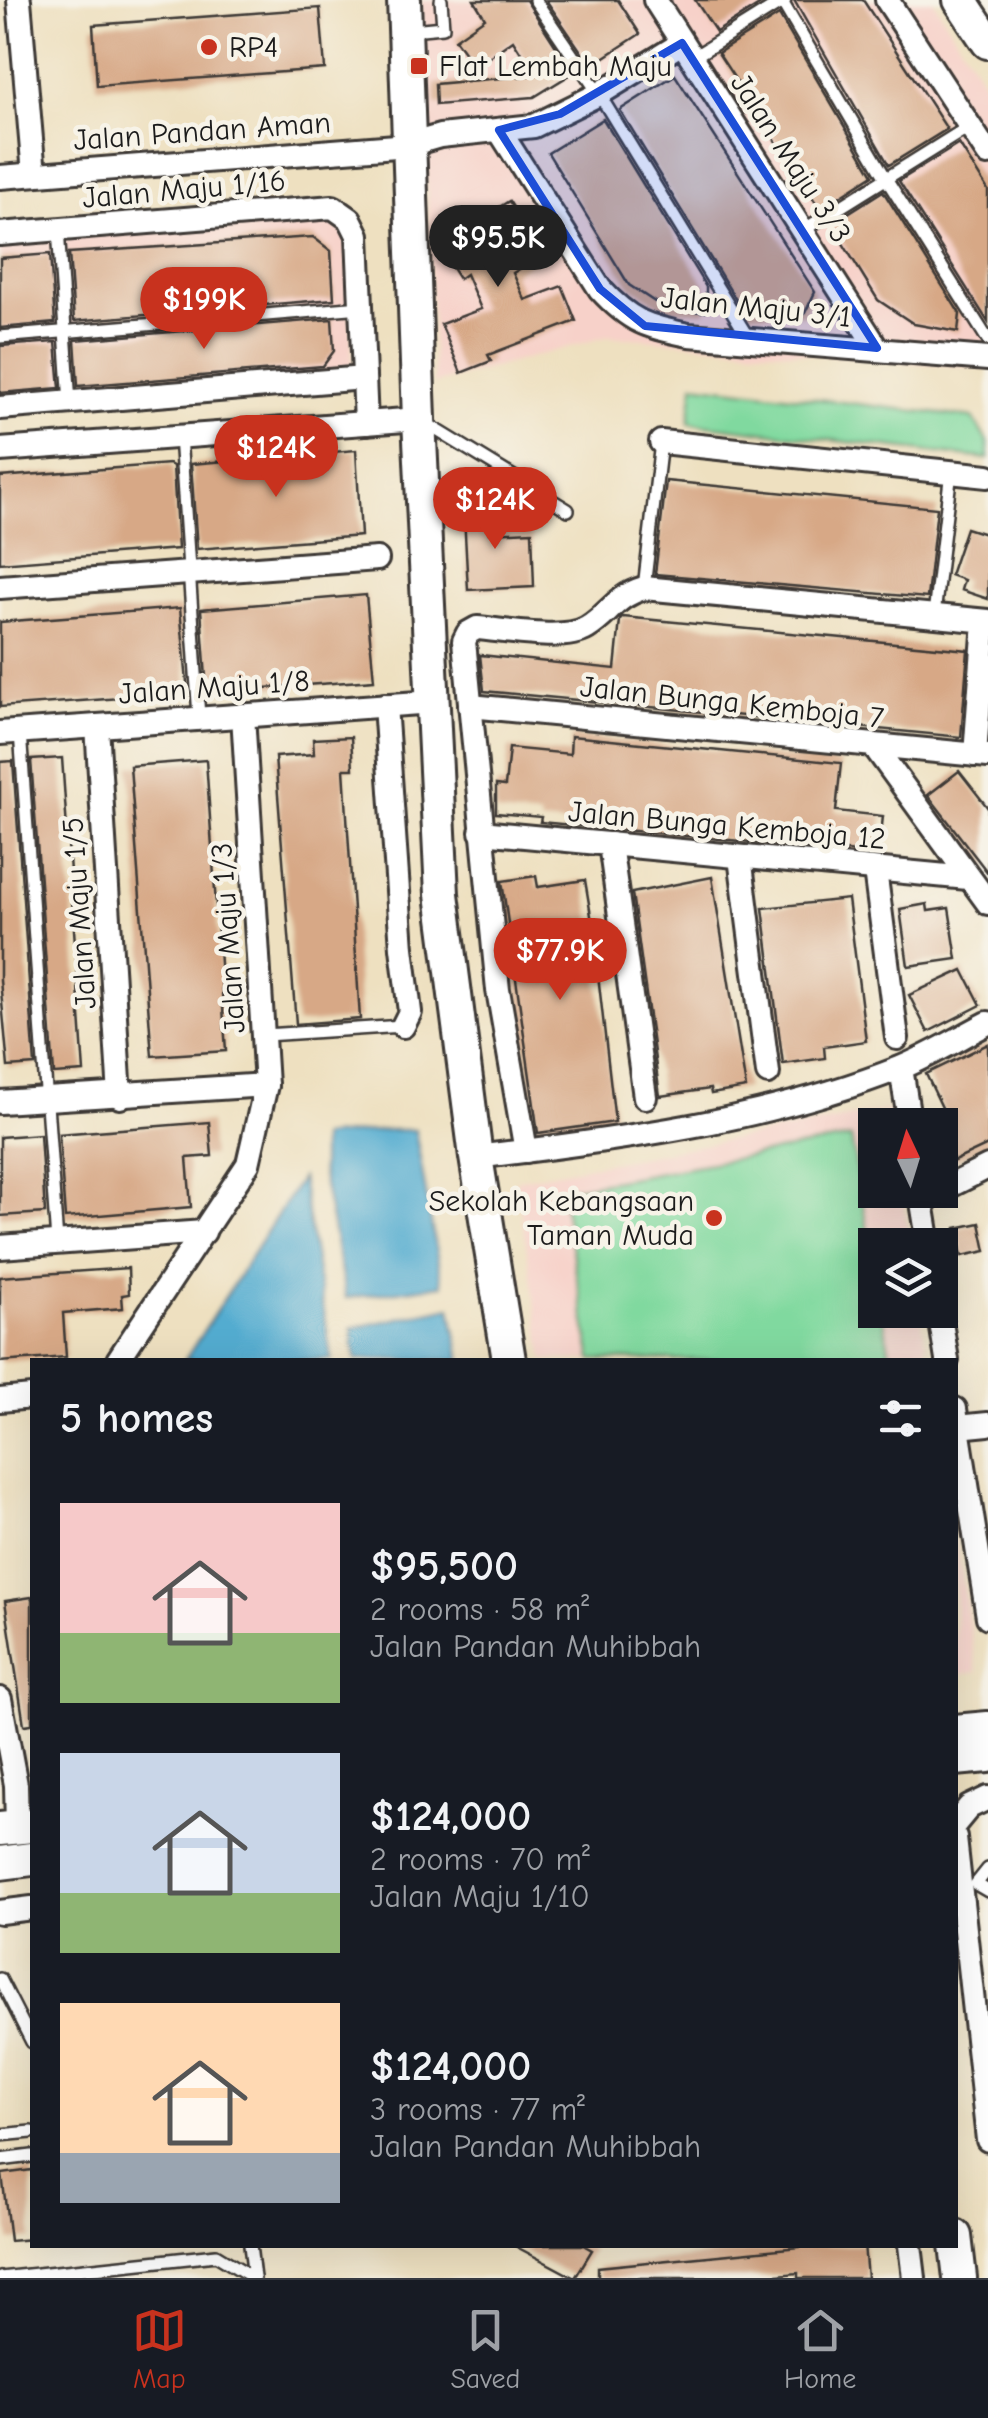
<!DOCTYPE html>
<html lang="en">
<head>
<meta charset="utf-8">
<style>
  body { margin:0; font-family:"Comic Neue",sans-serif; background:#20242c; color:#f1f3f6; height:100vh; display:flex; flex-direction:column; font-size:38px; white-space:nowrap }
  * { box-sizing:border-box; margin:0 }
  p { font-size:32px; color:#9ea1a6 }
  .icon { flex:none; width:55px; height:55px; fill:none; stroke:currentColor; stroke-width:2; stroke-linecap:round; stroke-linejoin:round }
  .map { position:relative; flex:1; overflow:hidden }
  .details { position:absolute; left:30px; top:1358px; width:928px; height:890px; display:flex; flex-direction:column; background:#171b24; border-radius:0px; box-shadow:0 10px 40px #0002 }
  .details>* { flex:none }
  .needle { width:65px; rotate:356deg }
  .fabs { position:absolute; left:858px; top:1108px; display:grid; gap:20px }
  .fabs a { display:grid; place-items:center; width:100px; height:100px; border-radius:0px; background:#171b24; box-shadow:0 10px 40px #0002; font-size:50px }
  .price { position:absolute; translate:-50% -85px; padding:0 22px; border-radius:35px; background:#c8321e; color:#fff; font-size:32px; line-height:65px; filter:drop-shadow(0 2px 5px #0008) }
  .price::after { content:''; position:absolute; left:50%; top:60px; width:30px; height:22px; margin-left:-15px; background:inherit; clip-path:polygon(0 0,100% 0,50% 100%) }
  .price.on { background:#222; color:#fff }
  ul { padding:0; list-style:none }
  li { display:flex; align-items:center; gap:30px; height:250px; padding:0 30px }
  li span { display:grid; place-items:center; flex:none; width:280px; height:200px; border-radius:0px; color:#555 }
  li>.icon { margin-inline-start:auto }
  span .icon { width:120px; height:120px; fill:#fffc; stroke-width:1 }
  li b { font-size:42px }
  h2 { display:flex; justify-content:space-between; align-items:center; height:120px; padding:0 30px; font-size:42px }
  .dock { display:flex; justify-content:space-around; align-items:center; height:140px; border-top:2px solid #363941; background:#171b24; font-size:28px; color:#9ea1a6 }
  .dock a { display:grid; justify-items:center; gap:5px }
  .dock .on { color:#c8321e }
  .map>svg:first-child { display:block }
</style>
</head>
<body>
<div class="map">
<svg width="988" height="2278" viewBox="0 0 988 2278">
  <rect width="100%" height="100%" fill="#f7f3e8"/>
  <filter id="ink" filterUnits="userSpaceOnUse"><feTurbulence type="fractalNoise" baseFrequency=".01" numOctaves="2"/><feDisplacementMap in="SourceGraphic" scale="20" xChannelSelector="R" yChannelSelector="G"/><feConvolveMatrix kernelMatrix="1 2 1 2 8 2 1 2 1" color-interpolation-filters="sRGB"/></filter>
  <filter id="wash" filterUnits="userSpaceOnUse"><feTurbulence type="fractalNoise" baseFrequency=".0048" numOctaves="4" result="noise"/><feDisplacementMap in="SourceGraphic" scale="40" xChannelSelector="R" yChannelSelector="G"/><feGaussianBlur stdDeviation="2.25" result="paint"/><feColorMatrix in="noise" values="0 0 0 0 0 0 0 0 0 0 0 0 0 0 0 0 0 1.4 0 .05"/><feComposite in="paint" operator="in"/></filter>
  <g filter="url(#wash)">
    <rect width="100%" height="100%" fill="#eee0c0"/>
    <g fill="#f7d1c9">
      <polygon points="421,0 933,0 988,88 988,369 609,336 434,384"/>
      <polygon points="333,215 347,228 353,372 0,400 0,241"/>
      <polygon points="889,1110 892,1125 875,1125 875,1190 902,1190 910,1245 875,1245 875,1310 920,1310 928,1360 544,1360 516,1180"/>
      <polygon points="955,1532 977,1672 955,1675"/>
    </g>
    <g fill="#80d99f" stroke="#4e7a5e" stroke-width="2.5">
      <polygon points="694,384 973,418 988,443 988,459 689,423"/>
      <polygon points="851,1138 875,1272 875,1310 882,1310 891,1360 592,1360 561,1190"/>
    </g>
    <g fill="#53acd0" stroke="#386476" stroke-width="2.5">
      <polygon points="385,1130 415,1130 442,1285 346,1298 321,1170 321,1137"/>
      <polygon points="301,1178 332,1360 185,1360"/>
      <polygon points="451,1307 461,1360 356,1360 352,1328"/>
    </g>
    <g id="blocks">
      <g fill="#d7a886">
        <polygon points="474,0 526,0 573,73 534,97 436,105 435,84 535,75 513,40 475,67 455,39 485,18"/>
        <polygon points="546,0 618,0 640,34 591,66"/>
        <polygon points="695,0 767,0 716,32"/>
        <polygon points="794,0 863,0 947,129 889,165"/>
        <polygon points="320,8 325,69 97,86 93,25"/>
        <polygon points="779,15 873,175 820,209 718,53"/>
        <polygon points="675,75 815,292 804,315 744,313 620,110"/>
        <polygon points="603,119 706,287 706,312 667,310 629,285 548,153"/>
        <polygon points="959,144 988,190 988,322 899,181"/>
        <polygon points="883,191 960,314 958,332 914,324 878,300 831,224"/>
        <polygon points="509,201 530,234 523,239 536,259 513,273 525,300 562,286 576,321 488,355 491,361 461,373 441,324 481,309 466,274 459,279 438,246"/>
        <polygon points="313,237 331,251 334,299 74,321 69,253"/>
        <polygon points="50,254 55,323 0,328 0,258"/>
        <polygon points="332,319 334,351 323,366 78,386 75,340"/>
        <polygon points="56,342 60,388 0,393 0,346"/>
        <polygon points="356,450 361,536 197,549 191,464"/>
        <polygon points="169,464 173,466 178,549 0,563 0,477"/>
        <polygon points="666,481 937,508 927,598 655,574"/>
        <polygon points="487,496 489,533 532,531 534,587 468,590 463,497"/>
        <polygon points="966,528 988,535 988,599 961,590 964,580 950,575"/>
        <polygon points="366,595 374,680 207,692 201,609"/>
        <polygon points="180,608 188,693 0,707 0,622"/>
        <polygon points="623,617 968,650 961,737 484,691 480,655 615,669 620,620"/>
        <polygon points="571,736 841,763 836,811 883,816 879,854 540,822 541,817 496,813 496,785 505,786 509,748 570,754"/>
        <polygon points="351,737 353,769 344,769 360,1019 296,1024 275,757 314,754 313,739"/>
        <polygon points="62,758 84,1072 54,1074 31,760"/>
        <polygon points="206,760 226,1051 152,1056 130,766"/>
        <polygon points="13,761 35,1065 8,1067 0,980 0,762"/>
        <polygon points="959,771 988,808 988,873 928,795"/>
        <polygon points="536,876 538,887 585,880 601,975 598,975 615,1122 538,1133 502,881"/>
        <polygon points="712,877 746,1088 711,1094 710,1089 660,1096 632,893"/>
        <polygon points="848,899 866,1041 824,1047 825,1058 783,1064 763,908"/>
        <polygon points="927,904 928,911 949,908 957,959 908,966 900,909"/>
        <polygon points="963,970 981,1005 928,1032 909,995"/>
        <polygon points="988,1044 988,1145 954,1161 936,1122 947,1118 926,1074"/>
        <polygon points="209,1122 212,1156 187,1158 191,1207 65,1218 59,1134"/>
        <polygon points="40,1134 45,1213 0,1216 0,1137"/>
        <polygon points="980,1223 986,1251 962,1256 956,1228"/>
        <polygon points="128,1268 129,1294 122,1295 123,1308 63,1313 66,1357 0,1362 0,1277"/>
        <polygon points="32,1597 32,1724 24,1725 5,1601"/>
        <polygon points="32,2170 32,2239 10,2241 2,2174"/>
        <polygon points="513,2245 583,2245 592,2250 575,2278"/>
        <polygon points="820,2245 864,2245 867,2278 798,2278 798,2273 744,2278 598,2278 598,2267"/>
      </g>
    </g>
  </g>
  <g filter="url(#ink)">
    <use href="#blocks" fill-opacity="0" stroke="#3c3935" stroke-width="2.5"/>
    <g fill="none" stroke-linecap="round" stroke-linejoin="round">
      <defs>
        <g id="lane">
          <polyline points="535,0 599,94 749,339"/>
          <polyline points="781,0 887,180 988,340"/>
          <polyline points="411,30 443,27 441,0"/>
          <polyline points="692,58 785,0"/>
          <polyline points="58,229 70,403"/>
          <polyline points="802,231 970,126"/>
          <polyline points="0,337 362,307"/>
          <polyline points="427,424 568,510"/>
          <polyline points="180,436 199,717"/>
          <polyline points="644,588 661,442"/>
          <polyline points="934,615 951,471"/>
          <polyline points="20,732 57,1242"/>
          <polyline points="265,1035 403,1026"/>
          <polyline points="988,1869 976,1884 988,1891"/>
          <polyline points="0,1979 32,2042"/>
          <polyline points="0,2135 32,2132"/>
          <polyline points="0,2160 32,2156"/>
          <polyline points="250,2245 254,2278"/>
          <polyline points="0,2278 216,2255 254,2278"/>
        </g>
        <g id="street">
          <polyline points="19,0 34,174"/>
          <polyline points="655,0 877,348"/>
          <polyline points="887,0 988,154"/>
          <path d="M499,130L600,289C630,322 647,327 689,335L988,359"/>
          <polyline points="0,177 409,145 440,136 534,126 599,94 682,43"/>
          <polyline points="0,234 333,207 350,219 358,235 366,423"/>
          <polyline points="0,408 364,378"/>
          <polyline points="661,442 988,476"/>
          <polyline points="0,450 419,419"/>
          <polyline points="0,587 377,559"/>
          <polyline points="385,705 402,948 410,1012 403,1026"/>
          <polyline points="470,706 988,756"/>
          <polyline points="97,726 120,1097"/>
          <polyline points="0,733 433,702"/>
          <polyline points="874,746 988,903"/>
          <polyline points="975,755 985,621"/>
          <polyline points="481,832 968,878"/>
          <polyline points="610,844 645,1097"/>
          <polyline points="740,857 768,1073"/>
          <polyline points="875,870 897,1038"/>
          <polyline points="901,1068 910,1125"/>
          <polyline points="0,1102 266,1085"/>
          <path d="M526,1151L498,990L464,641L468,633L477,628C504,630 564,642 587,628C610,614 614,597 644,588L988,621"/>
          <path d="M476,1157C617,1140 766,1121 900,1068C930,1056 959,1038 988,1023"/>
          <polyline points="920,1190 929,1245"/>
          <polyline points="922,1200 988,1167"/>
          <polyline points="0,1247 204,1232"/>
          <polyline points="939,1310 947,1360"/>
          <polyline points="118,1360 248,1164 266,1085 243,715"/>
          <polyline points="0,1400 32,1397"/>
          <polyline points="955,1409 988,1617"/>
          <polyline points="958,1427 988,1424"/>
          <polyline points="0,1699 16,1785 17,1827"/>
          <polyline points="955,1824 969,1807 988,1798"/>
          <polyline points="955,1838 988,2140"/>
          <polyline points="0,1912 32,1908"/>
          <polyline points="910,2245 914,2278"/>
        </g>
        <g id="secondary">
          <polyline points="404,0 419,419 442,894 476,1157 509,1360"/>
          <polyline points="960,0 988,42"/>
          <polyline points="955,1731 988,1728"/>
          <polyline points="955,1759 988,1756"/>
          <polyline points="0,1829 32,1826"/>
          <polyline points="0,1863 32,1859"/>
          <polyline points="955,2236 960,2278"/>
        </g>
      </defs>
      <use href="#lane" stroke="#3c3935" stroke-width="16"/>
      <use href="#street" stroke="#3c3935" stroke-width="28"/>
      <use href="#secondary" stroke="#3c3935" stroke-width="38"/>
      <use href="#lane" stroke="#fff" stroke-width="11"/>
      <use href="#street" stroke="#fff" stroke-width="22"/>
      <use href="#secondary" stroke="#fff" stroke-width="32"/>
    </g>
  </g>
  <path fill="#1d4ed8" fill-opacity="0.2" stroke="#1d4ed8" stroke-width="8" stroke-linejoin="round" d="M682,43L877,348L645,326L600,289L499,130L560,114Z"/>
  <g fill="#c8321e" stroke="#f7f3e8" stroke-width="4">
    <circle cx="209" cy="47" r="10"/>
    <rect x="409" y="56" width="20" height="20" rx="5"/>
    <circle cx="714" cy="1218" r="10"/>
  </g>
  <g text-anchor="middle" stroke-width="9" stroke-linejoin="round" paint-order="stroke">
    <g font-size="30" fill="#1c1c1c" stroke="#f7f3e8" text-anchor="start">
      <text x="229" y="57">RP4</text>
      <text x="439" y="76">Flat Lembah Maju</text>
      <text x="694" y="1211" text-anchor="end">Sekolah Kebangsaan<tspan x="694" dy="34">Taman Muda</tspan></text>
    </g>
    <g font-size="30" fill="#1c1c1c" stroke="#f7f3e8">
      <text transform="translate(202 131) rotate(-4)" y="10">Jalan Pandan Aman</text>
      <text transform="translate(791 158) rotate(57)" y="10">Jalan Maju 3/3</text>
      <text transform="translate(184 189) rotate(-5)" y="10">Jalan Maju 1/16</text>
      <text transform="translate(756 307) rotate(6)" y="10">Jalan Maju 3/1</text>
      <text transform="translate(214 687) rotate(-4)" y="10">Jalan Maju 1/8</text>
      <text transform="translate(732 702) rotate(6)" y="10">Jalan Bunga Kemboja 7</text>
      <text transform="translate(727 825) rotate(5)" y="10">Jalan Bunga Kemboja 12</text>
      <text transform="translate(79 913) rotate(-94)" y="10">Jalan Maju 1/5</text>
      <text transform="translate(228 938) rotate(-94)" y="10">Jalan Maju 1/3</text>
    </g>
  </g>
</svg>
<div class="fabs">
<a><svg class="needle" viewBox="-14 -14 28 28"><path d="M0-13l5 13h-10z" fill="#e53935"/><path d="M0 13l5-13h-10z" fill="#9ea1a6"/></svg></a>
<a><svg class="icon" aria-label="layers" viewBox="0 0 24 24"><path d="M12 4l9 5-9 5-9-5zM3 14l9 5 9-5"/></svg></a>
</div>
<b class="price on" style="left:498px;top:290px">$95.5K</b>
<b class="price" style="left:204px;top:352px">$199K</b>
<b class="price" style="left:276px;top:500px">$124K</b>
<b class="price" style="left:495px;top:552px">$124K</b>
<b class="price" style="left:560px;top:1003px">$77.9K</b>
<section class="details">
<h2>5 homes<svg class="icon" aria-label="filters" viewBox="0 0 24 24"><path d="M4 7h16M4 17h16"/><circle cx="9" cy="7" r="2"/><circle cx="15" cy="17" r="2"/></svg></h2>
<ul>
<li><span style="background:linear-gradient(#f6c9c9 65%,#8fb573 0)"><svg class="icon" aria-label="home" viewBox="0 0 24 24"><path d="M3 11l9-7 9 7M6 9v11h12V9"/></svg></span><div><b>$95,500</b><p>2 rooms · 58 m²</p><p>Jalan Pandan Muhibbah</p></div></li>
<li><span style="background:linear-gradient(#c9d6e8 70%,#8fb573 0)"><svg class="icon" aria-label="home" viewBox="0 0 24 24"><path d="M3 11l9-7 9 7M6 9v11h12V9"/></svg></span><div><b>$124,000</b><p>2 rooms · 70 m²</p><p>Jalan Maju 1/10</p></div></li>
<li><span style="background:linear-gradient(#ffd9b3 75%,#9aa5b1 0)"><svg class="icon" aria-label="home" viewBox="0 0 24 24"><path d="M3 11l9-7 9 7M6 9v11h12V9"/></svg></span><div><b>$124,000</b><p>3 rooms · 77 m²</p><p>Jalan Pandan Muhibbah</p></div></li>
</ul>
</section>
</div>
<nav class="dock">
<a class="on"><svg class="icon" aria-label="map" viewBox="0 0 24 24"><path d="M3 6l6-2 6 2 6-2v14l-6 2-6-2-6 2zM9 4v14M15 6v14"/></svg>Map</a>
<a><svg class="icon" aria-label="saved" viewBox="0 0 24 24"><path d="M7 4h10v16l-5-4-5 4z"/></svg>Saved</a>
<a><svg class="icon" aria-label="home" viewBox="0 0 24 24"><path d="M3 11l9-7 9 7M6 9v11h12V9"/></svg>Home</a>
</nav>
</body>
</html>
